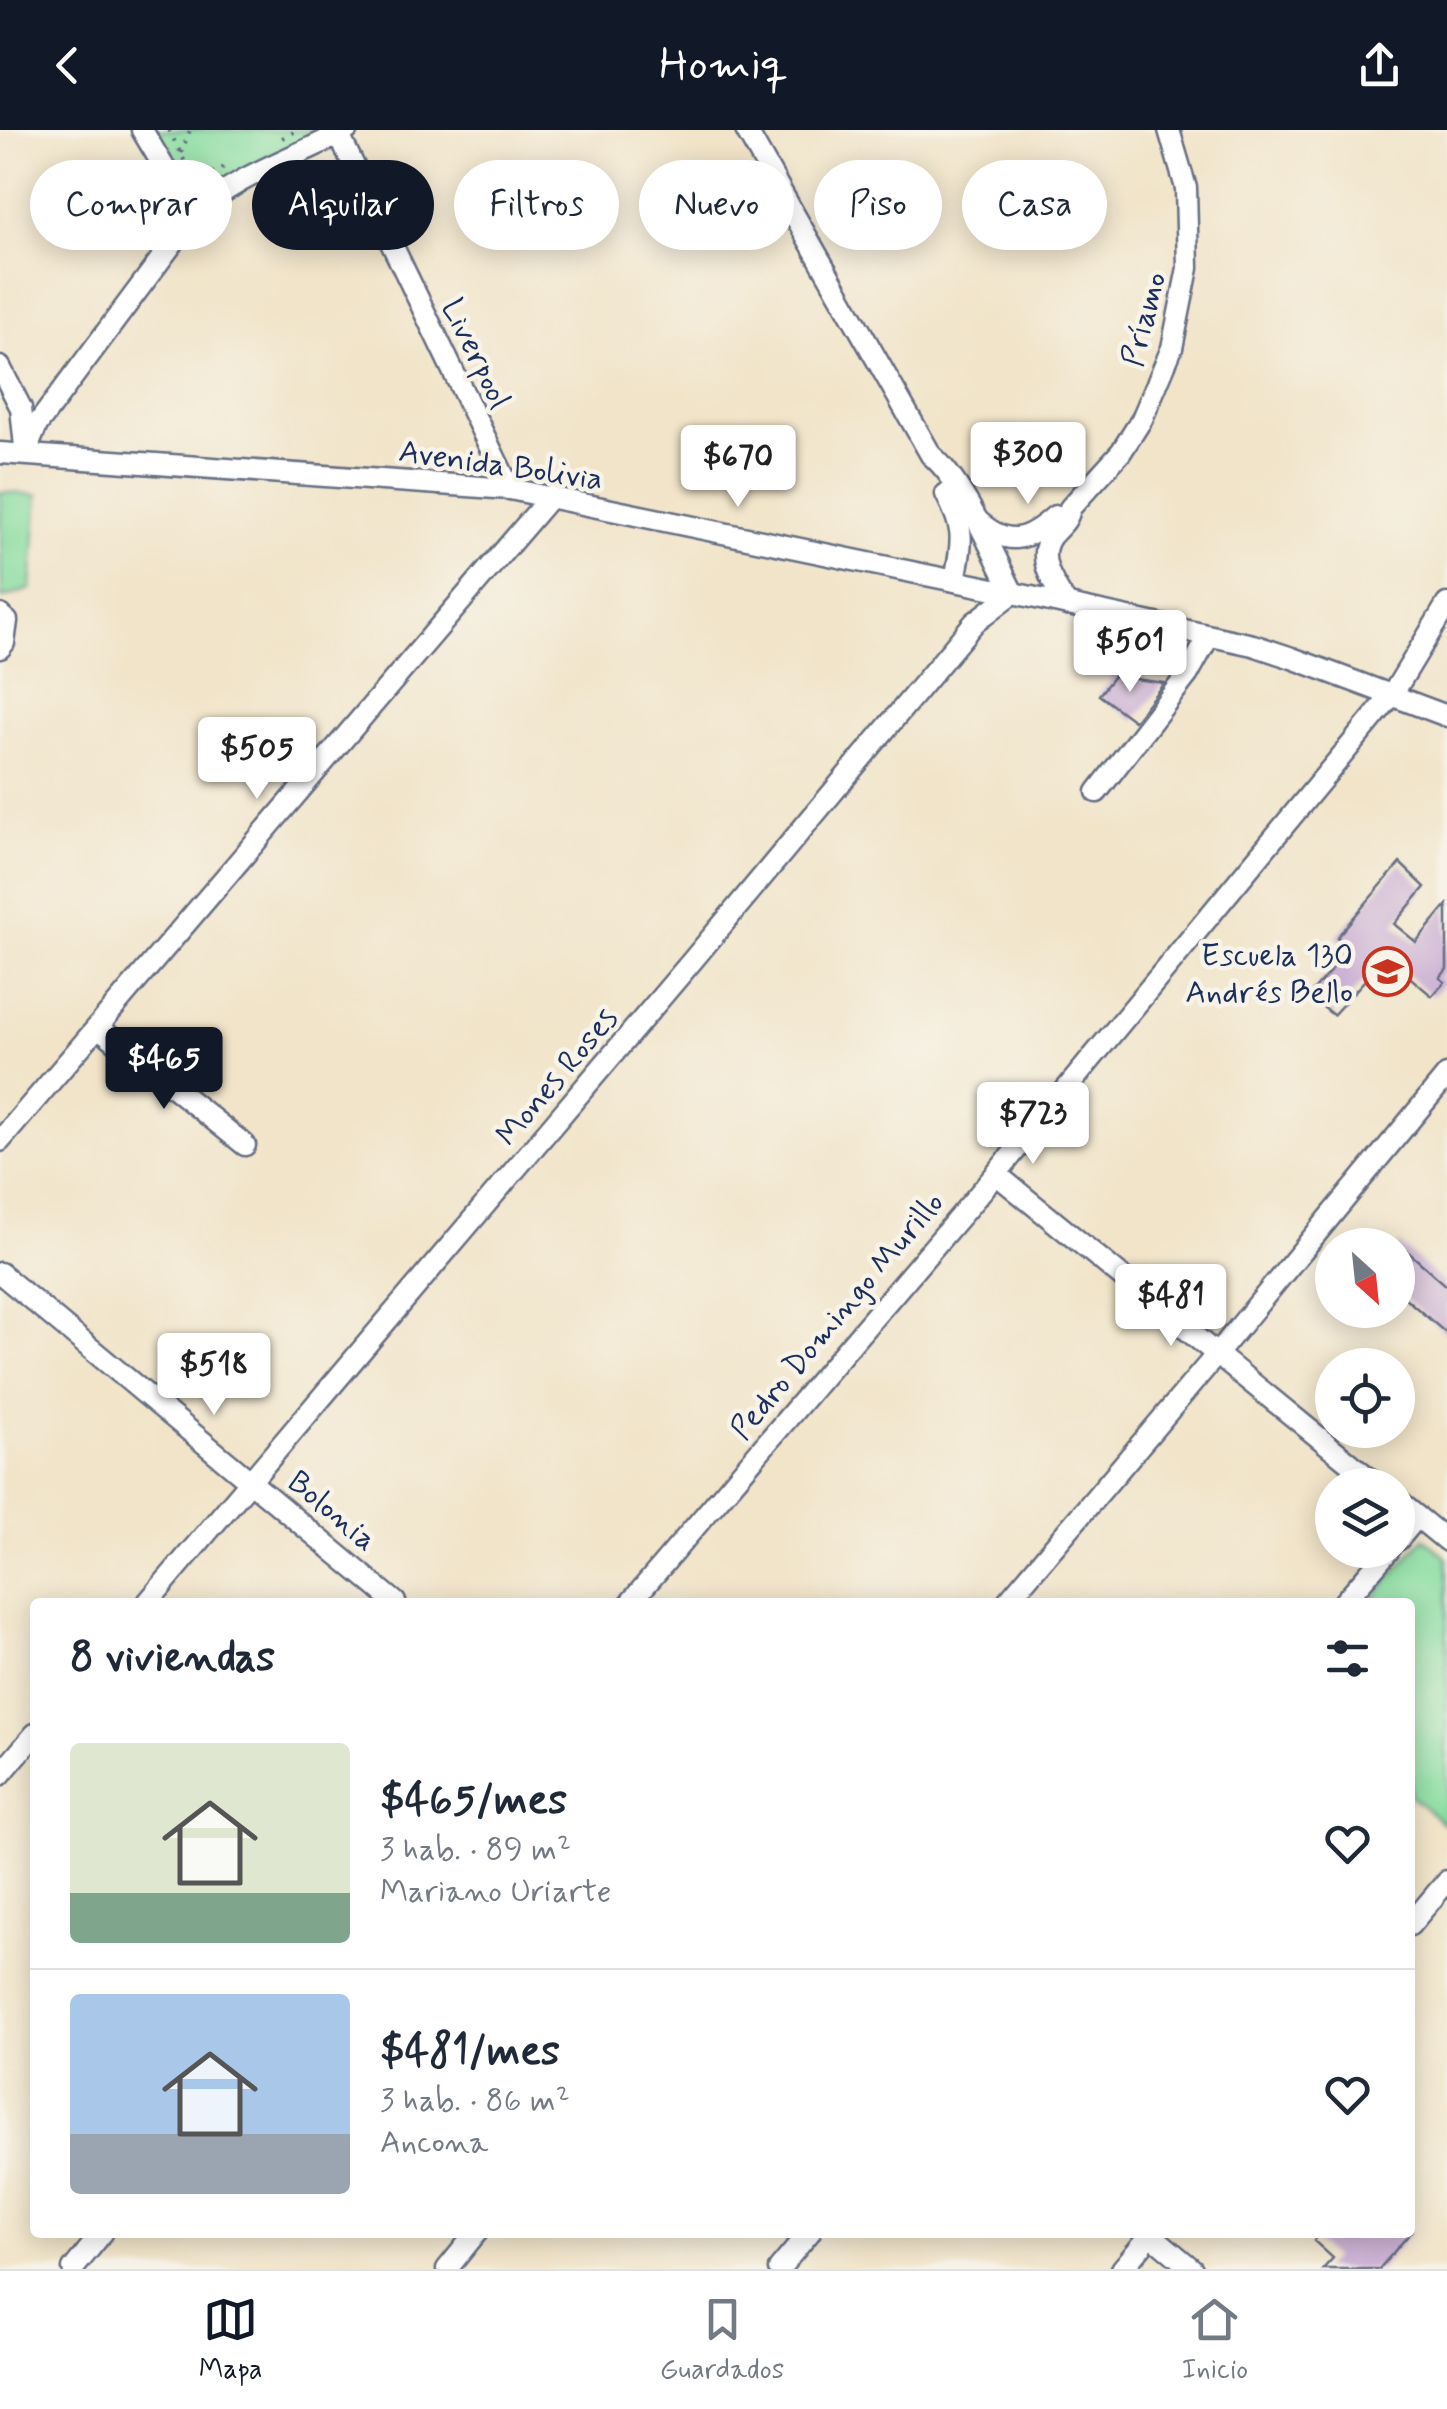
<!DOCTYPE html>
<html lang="es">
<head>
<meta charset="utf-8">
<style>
  body { margin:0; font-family:Mynerve,sans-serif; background:#f6f6f7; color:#1f2937; height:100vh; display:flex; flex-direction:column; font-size:38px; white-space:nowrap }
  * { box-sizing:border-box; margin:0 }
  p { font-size:32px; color:#747a83 }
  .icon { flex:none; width:55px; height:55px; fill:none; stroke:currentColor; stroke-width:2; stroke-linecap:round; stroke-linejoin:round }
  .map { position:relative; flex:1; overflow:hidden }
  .drawer { position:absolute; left:30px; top:1468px; width:1385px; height:640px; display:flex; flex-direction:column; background:#fff; border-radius:10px; box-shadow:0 5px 25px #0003 }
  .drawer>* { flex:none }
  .banner { position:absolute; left:30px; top:30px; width:1388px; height:90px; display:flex; gap:20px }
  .needle { width:65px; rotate:153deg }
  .tools { position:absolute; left:1315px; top:1098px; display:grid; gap:20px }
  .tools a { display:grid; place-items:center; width:100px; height:100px; border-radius:50%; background:#fff; box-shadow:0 5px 25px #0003; font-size:50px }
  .price { position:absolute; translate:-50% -85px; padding:0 22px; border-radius:10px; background:#fff; color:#222; font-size:32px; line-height:65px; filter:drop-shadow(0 2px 5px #0008) }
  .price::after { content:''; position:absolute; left:50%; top:60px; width:30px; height:22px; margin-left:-15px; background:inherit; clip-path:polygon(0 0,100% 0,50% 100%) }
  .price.selected { background:#111827; color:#fff }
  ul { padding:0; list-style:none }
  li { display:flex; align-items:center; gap:30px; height:250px; padding:0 40px }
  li+li { border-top:2px solid #e0e1e3 }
  li span { display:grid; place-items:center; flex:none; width:280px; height:200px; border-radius:10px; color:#555 }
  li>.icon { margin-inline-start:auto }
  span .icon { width:120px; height:120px; fill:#fffc; stroke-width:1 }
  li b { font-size:42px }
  h2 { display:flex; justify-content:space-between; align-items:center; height:120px; padding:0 40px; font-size:42px }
  .chip { padding:0 35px; border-radius:45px; background:#fff; box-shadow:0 5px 25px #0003; font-size:35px; line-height:90px }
  .chip.selected { background:#111827; color:#fff }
  header { display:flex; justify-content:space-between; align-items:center; height:130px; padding:0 40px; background:#111827; color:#fff; font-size:45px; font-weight:600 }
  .menu { display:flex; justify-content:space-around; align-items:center; height:140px; border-top:2px solid #e0e1e3; background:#fff; font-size:28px; color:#747a83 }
  .menu a { display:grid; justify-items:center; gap:5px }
  .menu .selected { color:#111827 }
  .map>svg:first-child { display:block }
</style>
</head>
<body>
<header><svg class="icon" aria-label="back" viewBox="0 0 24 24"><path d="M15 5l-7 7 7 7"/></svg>Homiq<svg class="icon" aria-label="share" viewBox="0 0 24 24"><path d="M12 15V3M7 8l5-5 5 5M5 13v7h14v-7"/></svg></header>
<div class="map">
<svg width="1447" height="2139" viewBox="0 0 1447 2139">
  <rect width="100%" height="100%" fill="#f7f3e8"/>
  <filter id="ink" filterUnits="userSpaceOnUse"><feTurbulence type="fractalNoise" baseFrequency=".01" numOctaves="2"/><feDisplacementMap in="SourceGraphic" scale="20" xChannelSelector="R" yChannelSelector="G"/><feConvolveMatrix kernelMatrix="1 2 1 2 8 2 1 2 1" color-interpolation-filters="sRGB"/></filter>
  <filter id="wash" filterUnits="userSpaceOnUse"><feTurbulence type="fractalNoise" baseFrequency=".0048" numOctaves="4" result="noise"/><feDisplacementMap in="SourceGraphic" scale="40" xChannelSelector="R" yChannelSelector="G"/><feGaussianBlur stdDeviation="2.25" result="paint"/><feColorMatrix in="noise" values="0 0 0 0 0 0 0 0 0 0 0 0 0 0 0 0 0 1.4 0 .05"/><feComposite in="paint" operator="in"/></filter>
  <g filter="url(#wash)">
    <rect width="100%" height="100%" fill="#f1e4c9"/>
    <g fill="#88dda0" stroke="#52867f" stroke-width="2.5">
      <polygon points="155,0 327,0 198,63 190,60 184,54"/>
      <polygon points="0,362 38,365 31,459 2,468"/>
      <polygon points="1424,1408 1447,1428 1447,1696 1410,1666 1410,1472 1370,1472"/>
    </g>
    <g id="blocks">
      <g fill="#c3a4d0">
        <polygon points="1114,546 1164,553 1134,591 1099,565"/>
        <polygon points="1400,733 1425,757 1394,794 1416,812 1447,775 1447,839 1440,848 1445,852 1432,866 1386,827 1333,885 1309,866 1350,818 1337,807"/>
        <polygon points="1398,1113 1447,1156 1447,1204 1398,1162"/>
        <polygon points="1322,2102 1411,2102 1379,2139 1323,2139 1333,2128 1314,2111"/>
      </g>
    </g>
  </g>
  <g filter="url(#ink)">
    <use href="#blocks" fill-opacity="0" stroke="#666e83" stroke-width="2.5"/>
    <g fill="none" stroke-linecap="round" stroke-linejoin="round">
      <defs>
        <g id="minor">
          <polyline points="142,0 193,86"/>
          <polyline points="339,5 510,359"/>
          <polyline points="0,237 21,278 25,317"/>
          <polyline points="0,323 510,359 1013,463 1253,515 1292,528 1447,586"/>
          <path d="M25,324L37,295L193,86C235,45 295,28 347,0"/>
          <path d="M946,364C966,402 962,410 955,451"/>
          <path d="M977,390C1008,418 1027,411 1055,386"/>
          <path d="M1067,475C1054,455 1034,427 1052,405C1060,396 1068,391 1070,378L1121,322L1142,289L1172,218L1188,138L1186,58L1169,0"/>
          <polyline points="0,485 7,491 4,513 0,518"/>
          <polyline points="1097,662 1188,544 1209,506"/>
          <polyline points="98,897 245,1015"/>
          <polyline points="0,1011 551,366"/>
          <polyline points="996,1044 1377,1355"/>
          <polyline points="0,1143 395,1472"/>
          <polyline points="1398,1371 1447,1411"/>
          <polyline points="1398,1410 1417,1387"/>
          <path d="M148,1472L692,831L974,493L1013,463C992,422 965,354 931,325L746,0"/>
          <polyline points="631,1472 996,1044 1392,565 1447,474"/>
          <polyline points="1007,1472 1217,1224 1447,945"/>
          <polyline points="1344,1472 1389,1420"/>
          <polyline points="0,1645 35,1604"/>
          <polyline points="1410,1795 1447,1751"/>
          <polyline points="1148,2102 1192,2139"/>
          <polyline points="73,2139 103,2102"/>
          <polyline points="447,2139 477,2102"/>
          <polyline points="779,2139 810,2102"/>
          <polyline points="1122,2139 1153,2102"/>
        </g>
      </defs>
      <use href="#minor" stroke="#666e83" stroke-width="25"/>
      <g stroke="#666e83" stroke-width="4" stroke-dasharray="2.5 8" stroke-linecap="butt">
        <polyline points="169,0 187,36"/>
        <polyline points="282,8 298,0"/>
        <polyline points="181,23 190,0"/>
        <polyline points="194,49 195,51 229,35"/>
      </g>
      <use href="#minor" stroke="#fff" stroke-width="20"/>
    </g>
  </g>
  <defs>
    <symbol id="school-ring" viewBox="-11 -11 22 22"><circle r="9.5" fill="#f7f3e8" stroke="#c8321e" stroke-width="1.5"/><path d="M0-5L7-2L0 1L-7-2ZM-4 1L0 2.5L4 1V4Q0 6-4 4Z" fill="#c8321e"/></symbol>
  </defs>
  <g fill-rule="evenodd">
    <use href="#school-ring" x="1360" y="814" width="55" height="55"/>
  </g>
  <g text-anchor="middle" stroke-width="9" stroke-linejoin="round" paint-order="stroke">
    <g font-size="32" fill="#1b2f5e" stroke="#f7f3e8">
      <text transform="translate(1143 189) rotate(-75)" y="11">Príamo</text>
      <text transform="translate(477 223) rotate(64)" y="11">Liverpool</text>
      <text transform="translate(501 334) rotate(8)" y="11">Avenida Bolivia</text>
      <text transform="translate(556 946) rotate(-50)" y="11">Mones Roses</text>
      <text transform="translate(836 1185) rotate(-50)" y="11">Pedro Domingo Murillo</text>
      <text transform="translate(333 1380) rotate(40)" y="11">Bolonia</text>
    </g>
    <g font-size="32" fill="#1b2f5e" stroke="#f7f3e8" text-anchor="end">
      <text x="1353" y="835">Escuela 130<tspan x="1353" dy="37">Andrés Bello</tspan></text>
    </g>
  </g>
</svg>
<div class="tools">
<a><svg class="needle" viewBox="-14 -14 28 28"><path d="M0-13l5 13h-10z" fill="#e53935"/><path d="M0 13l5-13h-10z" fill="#747a83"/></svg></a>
<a><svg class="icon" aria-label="locate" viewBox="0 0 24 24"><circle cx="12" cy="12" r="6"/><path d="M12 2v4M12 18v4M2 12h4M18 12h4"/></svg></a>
<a><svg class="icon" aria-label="layers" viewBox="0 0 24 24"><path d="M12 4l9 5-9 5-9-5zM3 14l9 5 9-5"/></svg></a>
</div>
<b class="price" style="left:1028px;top:377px">$300</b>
<b class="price" style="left:738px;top:380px">$670</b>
<b class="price" style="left:1130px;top:565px">$501</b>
<b class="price" style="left:257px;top:672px">$505</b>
<b class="price selected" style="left:164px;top:982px">$465</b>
<b class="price" style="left:1033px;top:1037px">$723</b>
<b class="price" style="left:1171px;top:1219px">$481</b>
<b class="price" style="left:214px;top:1288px">$518</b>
<div class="banner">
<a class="chip">Comprar</a>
<a class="chip selected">Alquilar</a>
<a class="chip">Filtros</a>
<a class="chip">Nuevo</a>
<a class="chip">Piso</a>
<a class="chip">Casa</a>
</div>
<section class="drawer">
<h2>8 viviendas<svg class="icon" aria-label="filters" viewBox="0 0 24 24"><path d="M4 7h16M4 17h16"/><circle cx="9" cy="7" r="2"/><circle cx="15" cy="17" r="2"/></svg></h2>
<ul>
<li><span style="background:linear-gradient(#dfe7d0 75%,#7fa58c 0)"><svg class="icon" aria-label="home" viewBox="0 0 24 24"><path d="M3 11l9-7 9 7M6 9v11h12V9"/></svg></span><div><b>$465/mes</b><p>3 hab. · 89 m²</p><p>Mariano Uriarte</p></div><svg class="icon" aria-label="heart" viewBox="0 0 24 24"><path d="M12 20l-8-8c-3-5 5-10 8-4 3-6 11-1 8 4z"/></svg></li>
<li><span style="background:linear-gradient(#a9c7e8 70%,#9aa5b1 0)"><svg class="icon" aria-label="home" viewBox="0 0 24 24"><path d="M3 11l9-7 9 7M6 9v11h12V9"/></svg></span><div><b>$481/mes</b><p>3 hab. · 86 m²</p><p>Ancona</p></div><svg class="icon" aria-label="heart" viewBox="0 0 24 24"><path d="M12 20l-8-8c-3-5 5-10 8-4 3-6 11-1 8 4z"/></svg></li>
</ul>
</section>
</div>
<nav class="menu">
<a class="selected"><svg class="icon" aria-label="map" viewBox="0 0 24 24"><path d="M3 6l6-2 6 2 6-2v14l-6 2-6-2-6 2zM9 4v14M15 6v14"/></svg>Mapa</a>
<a><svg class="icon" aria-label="saved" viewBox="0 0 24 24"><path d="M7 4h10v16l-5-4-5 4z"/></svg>Guardados</a>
<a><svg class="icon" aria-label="home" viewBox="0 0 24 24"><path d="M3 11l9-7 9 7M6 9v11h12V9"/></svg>Inicio</a>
</nav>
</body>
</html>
